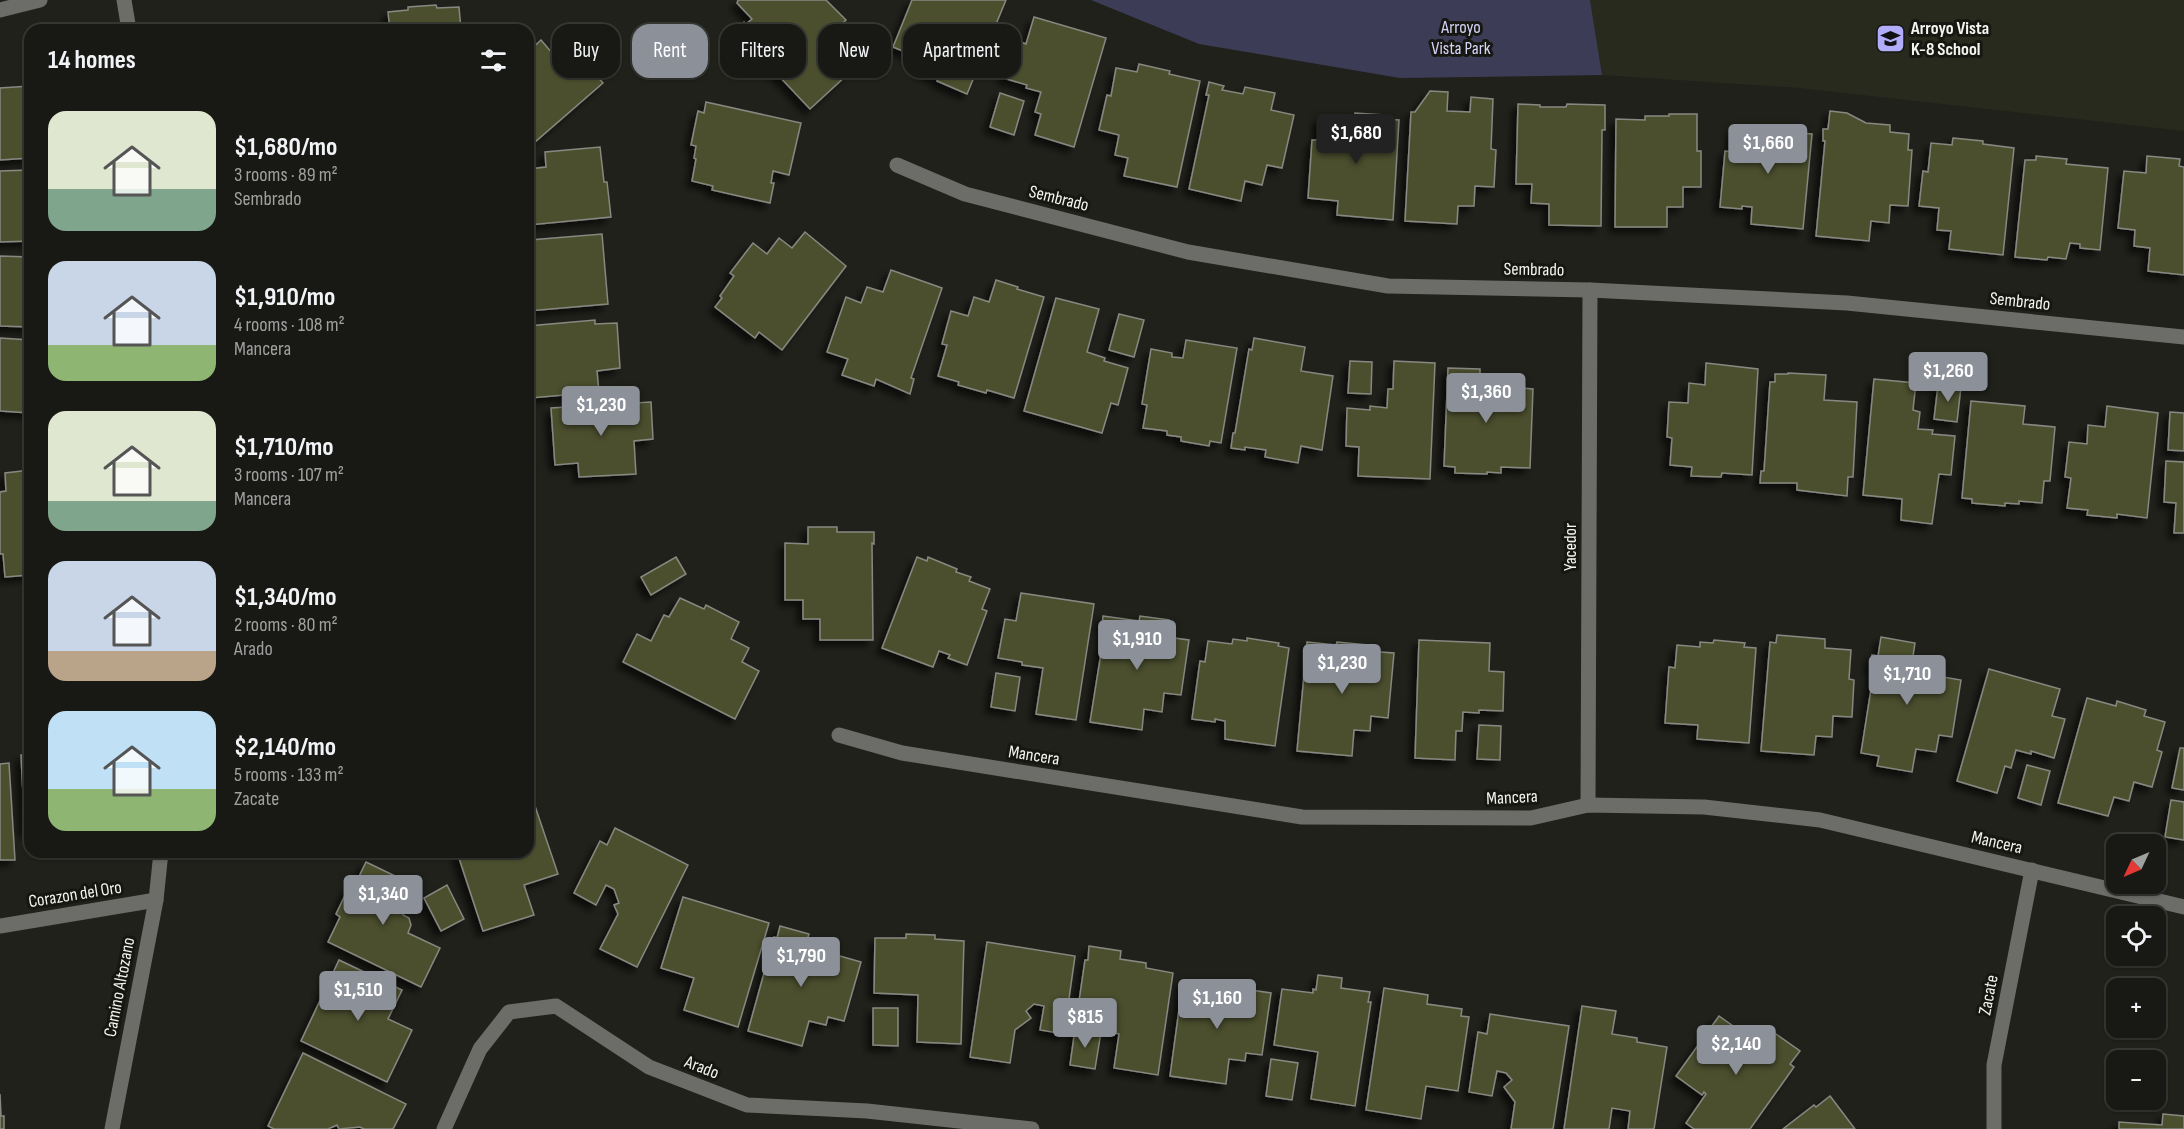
<!DOCTYPE html>
<html lang="en">
<head>
<meta charset="utf-8">
<style>
  body { margin:0; font-family:"Sofia Sans Condensed",sans-serif; background:#252622; color:#f1f3f6; height:100vh; display:flex; flex-direction:column; font-size:22px; white-space:nowrap }
  * { box-sizing:border-box; margin:0 }
  p { font-size:20px; color:#9fa0a0 }
  .icon { flex:none; width:33px; height:33px; fill:none; stroke:currentColor; stroke-width:2; stroke-linecap:round; stroke-linejoin:round }
  .map { position:relative; flex:1; overflow:hidden }
  .sheet { position:absolute; left:24px; top:24px; width:510px; height:834px; display:flex; flex-direction:column; background:#181914; border-radius:18px; box-shadow:0 2px 4px #0004,0 0 0 2px #363834 }
  .sheet>* { flex:none }
  .banner { position:absolute; left:552px; top:24px; width:570px; height:54px; display:flex; gap:12px }
  .needle { width:39px; rotate:226deg }
  .fabs { position:absolute; left:2106px; top:834px; display:grid; gap:12px }
  .fabs a { display:grid; place-items:center; width:60px; height:60px; border-radius:12px; background:#181914; box-shadow:0 2px 4px #0004,0 0 0 2px #363834; font-size:30px }
  .price { position:absolute; translate:-50% -51px; padding:0 14px; border-radius:6px; background:#8c9099; color:#fff; font-size:20px; line-height:39px; filter:drop-shadow(0 2px 3px #0008) }
  .price::after { content:''; position:absolute; left:50%; top:36px; width:18px; height:14px; margin-left:-9px; background:inherit; clip-path:polygon(0 0,100% 0,50% 100%) }
  .price.active { background:#222; color:#fff }
  ul { padding:0; list-style:none }
  li { display:flex; align-items:center; gap:18px; height:150px; padding:0 24px }
  li span { display:grid; place-items:center; flex:none; width:168px; height:120px; border-radius:18px; color:#555 }
  li>.icon { margin-inline-start:auto }
  span .icon { width:72px; height:72px; fill:#fffc; stroke-width:1 }
  li b { font-size:26px }
  h2 { display:flex; justify-content:space-between; align-items:center; height:72px; padding:0 24px; font-size:26px }
  .pill { padding:0 21px; border-radius:18px; background:#181914; box-shadow:0 2px 4px #0004,0 0 0 2px #363834; font-size:21px; line-height:54px }
  .pill.active { background:#8c9099; color:#fff }
  .map>svg:first-child { display:block }
</style>
</head>
<body>
<div class="map">
<svg width="2184" height="1129" viewBox="0 0 2184 1129">
  <defs>
    <filter id="shadow"><feDropShadow dx="-5.5" dy="5.5" stdDeviation="3" flood-color="#0009"/></filter>
  </defs>
  <rect width="100%" height="100%" fill="#20211b"/>
  <polygon fill="#282a1e" points="1590,0 2184,0 2184,131 1800,88 1602,75"/>
  <polygon fill="#3d3c57" points="1091,0 1590,0 1602,75 1400,78 1199,44"/>
  <g fill="#4c502e" stroke="#878881" stroke-width="1.5" filter="url(#shadow)">
    <polygon points="738,0 826,0 846,20 833,33 845,47 834,58 847,75 810,109 745,40 742,41 734,33 744,22 746,24 752,19 737,3"/>
    <polygon points="912,0 1006,0 967,94 937,81 938,78 921,71 924,65 921,64 924,56 916,53 915,56 893,47"/>
    <polygon points="436,5 437,8 459,7 461,30 390,30 388,12 408,10 408,7"/>
    <polygon points="1034,17 1106,38 1074,147 1035,135 1041,114 1035,112 1041,92 1026,88 1027,85 1003,78 1015,40 1026,44"/>
    <polygon points="355,26 355,29 377,28 377,30 327,30 327,28"/>
    <polygon points="541,40 564,67 578,55 603,83 528,148 528,52"/>
    <polygon points="1139,64 1170,71 1169,74 1200,81 1177,187 1124,176 1128,158 1115,155 1119,135 1099,130 1107,95 1111,96 1116,68 1137,72"/>
    <polygon points="1209,82 1224,86 1222,90 1243,94 1245,87 1275,93 1271,110 1294,115 1282,168 1267,165 1262,185 1245,181 1241,201 1189,189 1209,95 1206,95"/>
    <polygon points="30,86 30,158 0,160 0,88"/>
    <polygon points="1430,91 1448,92 1447,111 1470,112 1471,97 1493,99 1491,149 1496,150 1494,187 1475,186 1474,206 1458,206 1457,224 1405,221 1411,112 1415,112"/>
    <polygon points="1000,93 1024,101 1014,135 990,127"/>
    <polygon points="706,102 801,123 789,175 773,171 771,183 774,183 770,203 712,190 713,186 692,181 696,159 694,158 696,146 691,145 698,111 704,113"/>
    <polygon points="1518,104 1540,105 1540,107 1566,107 1567,104 1605,105 1605,130 1602,130 1601,226 1549,225 1549,204 1531,203 1532,184 1516,184"/>
    <polygon points="1830,111 1847,113 1866,123 1890,125 1890,132 1909,134 1908,150 1912,150 1908,206 1890,205 1889,223 1871,221 1869,241 1816,236 1825,141 1823,141 1823,129 1828,129"/>
    <polygon points="1355,113 1385,115 1385,119 1399,120 1393,220 1337,215 1338,201 1308,198 1312,140 1318,140 1319,118 1344,120 1344,116 1354,117"/>
    <polygon points="1669,114 1697,114 1697,151 1701,151 1701,187 1683,187 1683,207 1667,207 1667,227 1615,227 1616,119 1645,120 1645,116 1669,116"/>
    <polygon points="1771,125 1801,128 1800,133 1812,134 1803,229 1751,224 1752,207 1742,206 1742,209 1720,207 1725,151 1731,152 1733,130 1755,132 1756,127 1770,128"/>
    <polygon points="1953,138 1983,141 1983,144 2014,148 2003,255 1949,249 1951,231 1937,230 1939,208 1919,206 1923,171 1928,172 1931,143 1952,145"/>
    <polygon points="600,147 604,182 607,182 611,217 529,225 528,169 546,167 545,152"/>
    <polygon points="2036,156 2067,159 2066,164 2108,168 2100,250 2080,248 2080,244 2070,243 2066,259 2048,257 2047,260 2015,257 2025,160 2036,160"/>
    <polygon points="2147,156 2180,159 2179,166 2184,167 2184,275 2148,271 2150,248 2134,246 2135,230 2118,228 2124,171 2146,173"/>
    <polygon points="30,170 30,241 0,242 0,171"/>
    <polygon points="805,232 846,266 782,350 759,332 755,338 715,307 722,298 720,296 734,276 730,273 753,243 767,254 779,238 792,248"/>
    <polygon points="602,234 608,304 528,311 528,276 533,276 530,240"/>
    <polygon points="0,256 30,257 30,327 0,326"/>
    <polygon points="891,270 942,288 911,378 914,379 910,394 876,379 874,386 842,375 848,359 827,352 846,297 861,303 867,287 883,292"/>
    <polygon points="996,280 1018,287 1017,289 1044,297 1014,398 987,390 986,393 958,385 959,382 938,376 947,345 942,344 951,311 968,316 974,297 989,302"/>
    <polygon points="1056,298 1099,309 1087,352 1105,358 1104,361 1128,368 1118,405 1111,403 1102,433 1024,411"/>
    <polygon points="1119,314 1144,320 1134,357 1109,350"/>
    <polygon points="595,320 595,324 617,323 620,368 597,371 599,392 530,398 528,326"/>
    <polygon points="0,338 30,340 30,413 0,411"/>
    <polygon points="1254,338 1305,347 1301,371 1333,376 1322,450 1301,446 1298,463 1265,457 1266,450 1245,447 1245,450 1231,448 1233,433 1235,433 1249,349 1252,350"/>
    <polygon points="1186,340 1237,348 1221,443 1210,441 1209,446 1181,441 1181,437 1167,435 1167,431 1143,428 1147,405 1142,404 1151,349 1172,353 1172,357 1183,358"/>
    <polygon points="1350,361 1372,362 1371,394 1348,393"/>
    <polygon points="1394,361 1435,363 1430,479 1358,476 1359,447 1346,446 1347,408 1370,410 1370,406 1387,408 1388,389 1393,389"/>
    <polygon points="1706,363 1758,369 1752,475 1722,473 1721,477 1691,476 1692,467 1670,465 1672,438 1667,437 1669,402 1688,403 1689,383 1705,385"/>
    <polygon points="1448,368 1480,369 1480,374 1501,375 1500,390 1511,391 1511,387 1533,389 1530,468 1501,467 1501,473 1487,472 1487,474 1455,473 1455,467 1444,466"/>
    <polygon points="1788,373 1826,375 1824,400 1857,402 1853,477 1848,477 1847,496 1797,490 1797,483 1760,483 1761,471 1764,471 1770,382 1775,382 1775,374 1788,374"/>
    <polygon points="1874,379 1916,383 1913,410 1920,412 1918,429 1933,430 1932,434 1955,436 1951,475 1939,474 1932,524 1901,520 1902,499 1863,495"/>
    <polygon points="1938,385 1961,387 1957,422 1934,419"/>
    <polygon points="1971,401 2025,406 2023,424 2055,427 2050,481 2044,481 2042,503 2019,501 2019,504 2005,503 2005,506 1972,503 1972,499 1962,498"/>
    <polygon points="651,402 653,439 634,441 636,474 579,477 578,463 555,465 551,408"/>
    <polygon points="2107,406 2158,413 2147,518 2117,514 2117,518 2087,515 2088,510 2067,508 2071,478 2065,477 2069,442 2087,444 2088,425 2105,427"/>
    <polygon points="2170,412 2184,413 2184,451 2168,450"/>
    <polygon points="2166,461 2184,462 2184,533 2174,533 2176,503 2164,502"/>
    <polygon points="30,470 30,575 5,577 3,554 0,554 0,492 6,491 5,473"/>
    <polygon points="808,527 837,527 837,532 874,532 874,544 872,543 873,640 820,640 820,619 803,619 803,600 785,600 785,543 808,544"/>
    <polygon points="676,557 686,574 651,595 641,577"/>
    <polygon points="917,557 927,561 928,557 957,569 956,572 971,577 969,581 990,589 982,609 987,611 967,665 948,658 950,655 939,651 933,667 882,648"/>
    <polygon points="1021,593 1094,604 1076,720 1036,714 1043,668 1022,665 1022,662 998,658 1005,619 1016,621"/>
    <polygon points="680,598 704,609 706,605 739,622 731,639 749,648 742,662 759,671 735,719 623,662 637,634 651,641 664,615 669,617"/>
    <polygon points="1103,616 1139,621 1140,616 1169,620 1167,637 1189,640 1181,695 1164,693 1162,712 1144,709 1142,730 1090,722 1105,628 1102,628"/>
    <polygon points="1777,635 1825,639 1825,648 1851,650 1849,679 1854,680 1852,717 1833,716 1832,737 1816,736 1814,755 1761,751 1770,642 1776,643"/>
    <polygon points="1881,637 1915,643 1913,656 1940,660 1937,676 1961,680 1952,737 1939,735 1936,752 1916,749 1912,772 1877,766 1879,756 1861,753 1874,670 1870,669 1872,655 1878,656"/>
    <polygon points="1247,638 1279,643 1278,646 1289,648 1275,746 1225,739 1225,721 1215,719 1215,722 1192,719 1200,661 1205,662 1208,641 1232,644 1233,639 1247,641"/>
    <polygon points="1419,640 1490,643 1489,671 1504,672 1503,711 1479,710 1479,713 1463,712 1462,731 1456,731 1455,760 1415,758"/>
    <polygon points="1714,640 1745,643 1744,647 1756,648 1749,743 1697,739 1698,725 1665,723 1669,667 1675,668 1677,645 1700,647 1700,642 1713,643"/>
    <polygon points="1307,642 1336,645 1337,642 1368,645 1368,651 1394,653 1388,718 1371,716 1370,731 1354,730 1352,756 1297,751"/>
    <polygon points="1989,669 2060,689 2052,716 2065,719 2054,758 2031,751 2031,754 2016,750 2011,768 2005,766 1997,793 1957,781"/>
    <polygon points="996,673 1020,677 1015,711 991,707"/>
    <polygon points="2087,698 2116,706 2117,701 2146,710 2144,716 2165,722 2157,750 2162,752 2152,787 2134,782 2129,801 2114,797 2108,816 2058,803"/>
    <polygon points="1479,725 1501,726 1500,760 1477,759"/>
    <polygon points="2180,748 2184,748 2184,790 2172,788"/>
    <polygon points="21,755 30,755 30,831 25,832"/>
    <polygon points="9,763 15,860 0,860 0,764"/>
    <polygon points="2027,765 2050,771 2041,805 2018,798"/>
    <polygon points="2171,800 2184,802 2184,840 2165,837"/>
    <polygon points="534,803 558,874 524,885 534,915 483,931 457,852 528,852 528,805"/>
    <polygon points="615,828 688,865 637,967 600,949 618,914 614,905 619,903 614,889 606,885 596,905 574,893 600,841 607,845"/>
    <polygon points="366,862 416,886 403,915 409,918 411,925 408,933 440,948 421,987 328,942 340,917 336,914 349,887 353,889"/>
    <polygon points="447,885 464,919 441,931 424,898"/>
    <polygon points="683,897 769,923 738,1027 684,1010 694,978 661,968"/>
    <polygon points="780,926 809,934 805,946 861,962 844,1021 828,1017 826,1025 809,1021 802,1046 748,1031 774,937 777,938"/>
    <polygon points="906,934 935,935 935,939 964,941 961,1044 917,1042 918,995 874,993 875,938 906,938"/>
    <polygon points="987,942 1075,956 1064,1034 1040,1030 1044,1006 1034,1004 1026,1011 1031,1018 1015,1030 1010,1063 970,1057"/>
    <polygon points="1089,946 1121,951 1120,959 1146,963 1146,968 1173,973 1158,1075 1114,1068 1119,1034 1111,1032 1106,1026 1108,1019 1077,1015 1085,960 1088,960"/>
    <polygon points="339,960 402,990 388,1019 412,1030 387,1082 301,1041"/>
    <polygon points="1318,975 1342,978 1341,988 1370,992 1368,1002 1371,1002 1355,1106 1311,1099 1318,1052 1274,1045 1282,989 1313,993 1313,989 1316,990"/>
    <polygon points="1183,980 1271,993 1262,1055 1246,1053 1245,1061 1229,1059 1226,1084 1170,1076"/>
    <polygon points="1384,988 1428,995 1427,1004 1462,1009 1461,1016 1469,1017 1458,1091 1426,1086 1421,1119 1366,1110"/>
    <polygon points="1582,1006 1616,1011 1612,1034 1637,1038 1637,1042 1667,1047 1654,1129 1628,1129 1630,1111 1612,1108 1609,1129 1564,1129"/>
    <polygon points="873,1008 898,1008 898,1046 873,1045"/>
    <polygon points="1490,1014 1569,1026 1553,1129 1511,1129 1515,1102 1504,1087 1512,1080 1506,1073 1497,1071 1492,1096 1469,1092 1478,1032 1487,1034"/>
    <polygon points="1719,1016 1756,1042 1766,1027 1800,1051 1790,1064 1794,1067 1750,1129 1694,1129 1686,1123 1706,1094 1704,1092 1702,1095 1676,1076"/>
    <polygon points="1075,1029 1101,1032 1095,1069 1070,1065"/>
    <polygon points="303,1053 406,1104 393,1129 364,1129 360,1127 339,1129 337,1125 328,1129 274,1129 268,1126"/>
    <polygon points="1271,1059 1298,1063 1292,1100 1266,1096"/>
    <polygon points="0,1094 1,1116 4,1116 4,1129 0,1129"/>
    <polygon points="1830,1096 1855,1129 1783,1129 1814,1105 1816,1107"/>
    <polygon points="2163,1114 2184,1116 2184,1129 2119,1129 2119,1122 2162,1125"/>
  </g>
  <g fill="none" stroke-linecap="round" stroke-linejoin="round">
    <g stroke="#6c6c69" stroke-width="15">
      <polyline points="124,0 129,30"/>
      <polyline points="0,10 40,0"/>
      <polyline points="897,165 965,194 1188,252 1388,286 1590,290 1847,303 2184,337"/>
      <polyline points="839,735 902,753 1302,817 1531,818 1588,805 1704,807 1820,820 2184,907"/>
      <polyline points="1588,805 1590,290"/>
      <polyline points="0,926 156,900"/>
      <polyline points="112,1129 156,900 161,852"/>
      <polyline points="444,1129 480,1049 509,1012 556,1006 649,1067 747,1105 867,1111 1032,1129"/>
      <polyline points="1994,1129 1994,1065 2032,870"/>
    </g>
  </g>
  <defs>
    <symbol id="school-square" viewBox="-11 -11 22 22"><rect x="-9" y="-9" width="18" height="18" rx="4" fill="#b1adfa" stroke="#171712"/><path d="M0-5L7-2L0 1L-7-2ZM-4 1L0 2.5L4 1V4Q0 6-4 4Z" fill="#111"/></symbol>
  </defs>
  <g fill-rule="evenodd">
    <use href="#school-square" x="1874" y="22" width="33" height="33"/>
  </g>
  <g text-anchor="middle" stroke-width="6" stroke-linejoin="round" paint-order="stroke">
    <g font-size="18" fill="#d5d4f8" stroke="#171712">
      <text x="1461" y="33">Arroyo<tspan x="1461" dy="21">Vista Park</tspan></text>
    </g>
    <g font-size="18" font-weight="bold" fill="#f4f5f1" stroke="#171712" text-anchor="start">
      <text x="1911" y="34">Arroyo Vista<tspan x="1911" dy="21">K-8 School</tspan></text>
    </g>
    <g font-size="18" fill="#f4f5f1" stroke="#171712">
      <text transform="translate(1059 198) rotate(14)" y="6">Sembrado</text>
      <text transform="translate(1534 269) rotate(1)" y="6">Sembrado</text>
      <text transform="translate(2020 301) rotate(6)" y="6">Sembrado</text>
      <text transform="translate(1570 547) rotate(-90)" y="6">Yacedor</text>
      <text transform="translate(1034 755) rotate(9)" y="6">Mancera</text>
      <text transform="translate(1512 797) rotate(-3)" y="6">Mancera</text>
      <text transform="translate(1997 842) rotate(13)" y="6">Mancera</text>
      <text transform="translate(75 894) rotate(-9)" y="6">Corazon del Oro</text>
      <text transform="translate(119 987) rotate(-79)" y="6">Camino Altozano</text>
      <text transform="translate(1988 995) rotate(-79)" y="6">Zacate</text>
      <text transform="translate(702 1067) rotate(21)" y="6">Arado</text>
    </g>
  </g>
</svg>
<div class="fabs">
<a><svg class="needle" viewBox="-14 -14 28 28"><path d="M0-13l5 13h-10z" fill="#e53935"/><path d="M0 13l5-13h-10z" fill="#9fa0a0"/></svg></a>
<a><svg class="icon" aria-label="locate" viewBox="0 0 24 24"><circle cx="12" cy="12" r="6"/><path d="M12 2v4M12 18v4M2 12h4M18 12h4"/></svg></a>
<a>+</a>
<a>−</a>
</div>
<b class="price active" style="left:1356px;top:165px">$1,680</b>
<b class="price" style="left:1768px;top:175px">$1,660</b>
<b class="price" style="left:1948px;top:403px">$1,260</b>
<b class="price" style="left:1486px;top:424px">$1,360</b>
<b class="price" style="left:601px;top:437px">$1,230</b>
<b class="price" style="left:1137px;top:671px">$1,910</b>
<b class="price" style="left:1342px;top:695px">$1,230</b>
<b class="price" style="left:1907px;top:706px">$1,710</b>
<b class="price" style="left:383px;top:926px">$1,340</b>
<b class="price" style="left:801px;top:988px">$1,790</b>
<b class="price" style="left:358px;top:1022px">$1,510</b>
<b class="price" style="left:1217px;top:1030px">$1,160</b>
<b class="price" style="left:1085px;top:1049px">$815</b>
<b class="price" style="left:1736px;top:1076px">$2,140</b>
<div class="banner">
<a class="pill">Buy</a>
<a class="pill active">Rent</a>
<a class="pill">Filters</a>
<a class="pill">New</a>
<a class="pill">Apartment</a>
</div>
<section class="sheet">
<h2>14 homes<svg class="icon" aria-label="filters" viewBox="0 0 24 24"><path d="M4 7h16M4 17h16"/><circle cx="9" cy="7" r="2"/><circle cx="15" cy="17" r="2"/></svg></h2>
<ul>
<li><span style="background:linear-gradient(#dfe7d0 65%,#7fa58c 0)"><svg class="icon" aria-label="home" viewBox="0 0 24 24"><path d="M3 11l9-7 9 7M6 9v11h12V9"/></svg></span><div><b>$1,680/mo</b><p>3 rooms · 89 m²</p><p>Sembrado</p></div></li>
<li><span style="background:linear-gradient(#c9d6e8 70%,#8fb573 0)"><svg class="icon" aria-label="home" viewBox="0 0 24 24"><path d="M3 11l9-7 9 7M6 9v11h12V9"/></svg></span><div><b>$1,910/mo</b><p>4 rooms · 108 m²</p><p>Mancera</p></div></li>
<li><span style="background:linear-gradient(#dfe7d0 75%,#7fa58c 0)"><svg class="icon" aria-label="home" viewBox="0 0 24 24"><path d="M3 11l9-7 9 7M6 9v11h12V9"/></svg></span><div><b>$1,710/mo</b><p>3 rooms · 107 m²</p><p>Mancera</p></div></li>
<li><span style="background:linear-gradient(#c9d6e8 75%,#b9a48a 0)"><svg class="icon" aria-label="home" viewBox="0 0 24 24"><path d="M3 11l9-7 9 7M6 9v11h12V9"/></svg></span><div><b>$1,340/mo</b><p>2 rooms · 80 m²</p><p>Arado</p></div></li>
<li><span style="background:linear-gradient(#bfe0f5 65%,#8fb573 0)"><svg class="icon" aria-label="home" viewBox="0 0 24 24"><path d="M3 11l9-7 9 7M6 9v11h12V9"/></svg></span><div><b>$2,140/mo</b><p>5 rooms · 133 m²</p><p>Zacate</p></div></li>
</ul>
</section>
</div>
</body>
</html>
